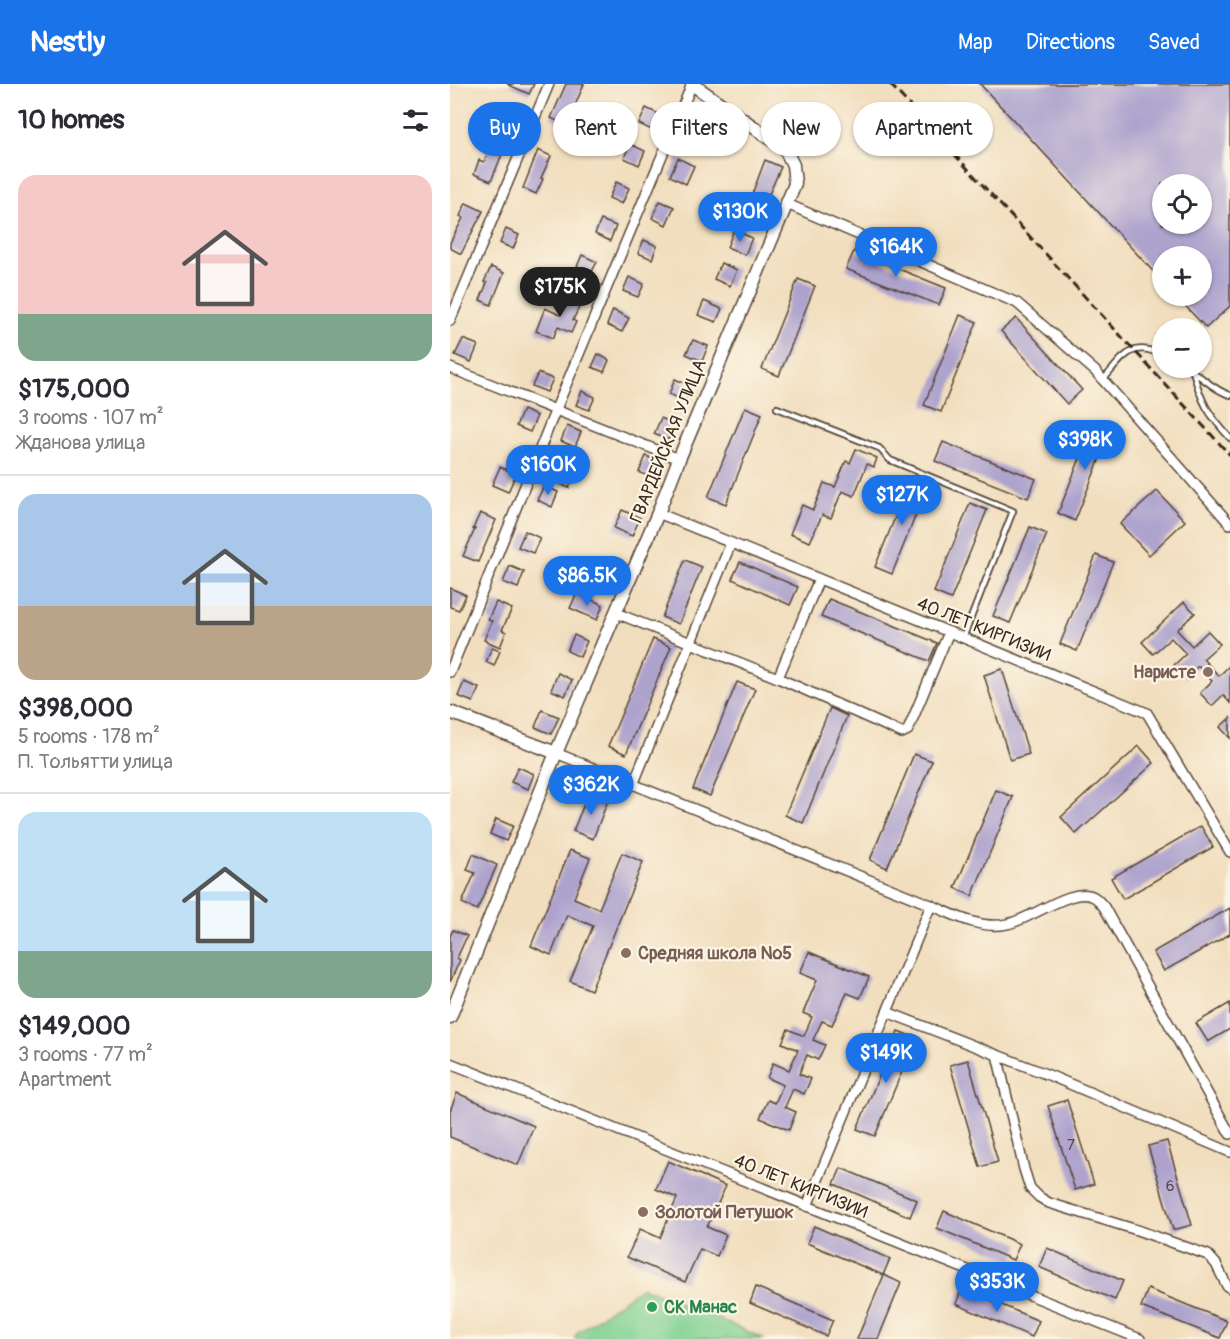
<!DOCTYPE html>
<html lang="en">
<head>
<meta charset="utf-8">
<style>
  body { margin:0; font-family:Pangolin,sans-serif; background:#f2f2f3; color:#2b2b33; height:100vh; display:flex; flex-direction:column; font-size:22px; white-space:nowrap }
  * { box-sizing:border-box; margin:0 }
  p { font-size:20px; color:#7c7c81 }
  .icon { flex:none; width:33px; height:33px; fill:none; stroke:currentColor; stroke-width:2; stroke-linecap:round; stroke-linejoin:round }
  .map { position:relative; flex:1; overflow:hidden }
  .sheet { display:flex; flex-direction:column; background:#fff; width:450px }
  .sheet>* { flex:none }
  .top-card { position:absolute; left:18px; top:18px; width:570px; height:54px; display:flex; gap:12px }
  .controls { position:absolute; left:702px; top:90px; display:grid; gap:12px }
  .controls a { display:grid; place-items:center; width:60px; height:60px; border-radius:50%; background:#fff; box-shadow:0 2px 4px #0004; font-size:30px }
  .price { position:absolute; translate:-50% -51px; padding:0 14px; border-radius:21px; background:#1a73e8; color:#fff; font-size:20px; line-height:39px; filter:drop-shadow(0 2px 3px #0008) }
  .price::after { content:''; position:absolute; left:50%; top:36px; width:18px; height:14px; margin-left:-9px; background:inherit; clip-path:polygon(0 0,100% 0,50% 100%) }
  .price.active { background:#222; color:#fff }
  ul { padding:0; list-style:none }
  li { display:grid; align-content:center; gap:12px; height:318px; padding:0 18px }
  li+li { border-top:2px solid #e1e1e2 }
  li span { display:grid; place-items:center; height:186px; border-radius:18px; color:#555 }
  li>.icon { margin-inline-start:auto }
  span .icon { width:108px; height:108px; fill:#fffc; stroke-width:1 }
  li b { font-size:26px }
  h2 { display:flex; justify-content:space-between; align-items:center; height:72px; padding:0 18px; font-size:26px }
  .tag { padding:0 21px; border-radius:27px; background:#fff; box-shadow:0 2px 4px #0004; font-size:21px; line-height:54px }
  .tag.active { background:#1a73e8; color:#fff }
  header { display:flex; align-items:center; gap:36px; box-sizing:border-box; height:84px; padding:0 30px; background:#1a73e8; color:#fff }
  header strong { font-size:28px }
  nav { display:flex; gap:33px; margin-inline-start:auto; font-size:21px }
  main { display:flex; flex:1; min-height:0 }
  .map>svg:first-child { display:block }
</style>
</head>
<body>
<header>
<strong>Nestly</strong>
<nav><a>Map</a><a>Directions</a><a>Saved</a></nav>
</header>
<main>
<section class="sheet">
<h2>10 homes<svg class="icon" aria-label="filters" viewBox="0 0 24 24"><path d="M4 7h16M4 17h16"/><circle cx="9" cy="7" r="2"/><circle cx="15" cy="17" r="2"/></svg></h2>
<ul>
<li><span style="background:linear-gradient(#f6c9c9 75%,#7fa58c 0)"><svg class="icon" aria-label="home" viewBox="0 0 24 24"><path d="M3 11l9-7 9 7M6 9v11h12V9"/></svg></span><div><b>$175,000</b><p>3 rooms · 107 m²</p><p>Жданова улица</p></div></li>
<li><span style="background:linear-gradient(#a9c7e8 60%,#b9a48a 0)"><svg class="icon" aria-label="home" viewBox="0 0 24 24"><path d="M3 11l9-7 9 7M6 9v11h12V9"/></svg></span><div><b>$398,000</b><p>5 rooms · 178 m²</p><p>П. Тольятти улица</p></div></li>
<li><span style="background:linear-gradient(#bfe0f5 75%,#7fa58c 0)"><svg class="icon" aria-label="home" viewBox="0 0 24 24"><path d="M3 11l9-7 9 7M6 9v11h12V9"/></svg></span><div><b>$149,000</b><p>3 rooms · 77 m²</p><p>Apartment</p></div></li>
</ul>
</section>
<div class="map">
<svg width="780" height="1255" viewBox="0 0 780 1255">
  <rect width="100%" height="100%" fill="#fcf5e5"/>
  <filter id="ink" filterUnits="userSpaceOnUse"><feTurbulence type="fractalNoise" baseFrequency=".0167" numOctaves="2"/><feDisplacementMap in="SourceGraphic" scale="12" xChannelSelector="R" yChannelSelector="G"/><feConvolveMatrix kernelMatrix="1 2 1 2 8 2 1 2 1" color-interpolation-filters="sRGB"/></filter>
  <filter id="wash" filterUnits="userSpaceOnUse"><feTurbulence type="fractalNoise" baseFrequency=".008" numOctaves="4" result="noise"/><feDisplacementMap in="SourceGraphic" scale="24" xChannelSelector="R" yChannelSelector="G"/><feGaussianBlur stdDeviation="1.35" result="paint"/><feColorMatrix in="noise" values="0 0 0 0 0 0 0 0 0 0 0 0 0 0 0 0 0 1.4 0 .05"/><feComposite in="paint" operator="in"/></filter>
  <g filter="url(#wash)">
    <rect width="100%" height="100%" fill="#f1debe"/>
    <polygon fill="#7ed091" stroke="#5c7d58" stroke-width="1.5" points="192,1203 315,1255 125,1255 127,1249"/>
    <g id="blocks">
      <g fill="#ada3cd" fill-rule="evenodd">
        <polygon points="57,0 84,0 79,10"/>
        <polygon points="116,0 134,0 124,24 126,24 119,42 101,34"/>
        <path d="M530,0H780V222L756,244L726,212H752V172H712V197ZM712,100H752V140H712Z"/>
        <polygon points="196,24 213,32 206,48 189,40"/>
        <polygon points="54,29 70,35 64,50 61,49 41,97 24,90 29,76 34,78 49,44 48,43"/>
        <polygon points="241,42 262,51 255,67 234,58"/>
        <polygon points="180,60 195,67 189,81 174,74"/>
        <polygon points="88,66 101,72 91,94 93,95 86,110 73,104"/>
        <polygon points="228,74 244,82 236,100 220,92"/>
        <polygon points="315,76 331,83 315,119 301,113"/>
        <polygon points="166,98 179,104 172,120 159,114"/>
        <polygon points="210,117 224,123 216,141 202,134"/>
        <polygon points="16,119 33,127 11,170 0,164 0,159 13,134 10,132"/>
        <polygon points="151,136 166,142 160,157 145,150"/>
        <polygon points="56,145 69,151 63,165 50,159"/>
        <polygon points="284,146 302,154 295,171 277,163"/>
        <polygon points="194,156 207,162 202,175 188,169"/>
        <polygon points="404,167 496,204 489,221 396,185"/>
        <polygon points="132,171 147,178 140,191 126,185"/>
        <polygon points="271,179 287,186 280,202 264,195"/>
        <polygon points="41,183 54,189 41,221 30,216 37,199 34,198"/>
        <polygon points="179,193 194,200 188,213 173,207"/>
        <polygon points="348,195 365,202 329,292 312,285"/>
        <polygon points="119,209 133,215 123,236 126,238 121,249 108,243 103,254 86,247 95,224 110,231"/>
        <polygon points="254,217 272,225 266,238 248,231"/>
        <polygon points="163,226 179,234 172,248 157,241"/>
        <polygon points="510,231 527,238 491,328 474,321"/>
        <polygon points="566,234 632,306 617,320 551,247"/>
        <polygon points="13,255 28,261 21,278 5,271"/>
        <polygon points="243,256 258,262 252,277 236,270"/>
        <polygon points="148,270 159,276 154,288 142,283"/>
        <polygon points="88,289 103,295 97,308 82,302"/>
        <polygon points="225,295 241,302 235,317 219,310"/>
        <polygon points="132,307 145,313 139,326 126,321"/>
        <polygon points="295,323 312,330 276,420 258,413"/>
        <polygon points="73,326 87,332 80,348 66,342"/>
        <polygon points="211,334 224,340 218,356 204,350"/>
        <polygon points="645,337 662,344 625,437 608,429"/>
        <polygon points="117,342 131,348 125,363 111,357"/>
        <polygon points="493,358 586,395 578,414 485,377"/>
        <polygon points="406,365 427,374 424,383 417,380 404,412 392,407 381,434 372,431 360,458 340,450 352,421 363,426 374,399 385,403 396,377 400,379"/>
        <polygon points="196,372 212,379 205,395 189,388"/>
        <polygon points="50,383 66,390 58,408 42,401"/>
        <polygon points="116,388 124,392 119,404 110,400"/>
        <polygon points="461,394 478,401 442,490 425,483"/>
        <polygon points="94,402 108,408 102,423 87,416"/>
        <polygon points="707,407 735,437 699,471 670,440"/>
        <polygon points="520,419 537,426 501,515 484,508"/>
        <polygon points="172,426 190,434 182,452 164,444"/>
        <polygon points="30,429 46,436 28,478 13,472 25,445 23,445"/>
        <polygon points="580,443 597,450 560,539 543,532"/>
        <polygon points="75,447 90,454 83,469 68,463"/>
        <polygon points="646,471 663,478 627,567 610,560"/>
        <polygon points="153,476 169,483 162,499 146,492"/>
        <polygon points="235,476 252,483 229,540 212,533"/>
        <polygon points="290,478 348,503 340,521 282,495"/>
        <polygon points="60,482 74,488 68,504 53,498"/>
        <polygon points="0,504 16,511 9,526 0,523"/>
        <polygon points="127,509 153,521 147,536 120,524"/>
        <polygon points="379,515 487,559 479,577 371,533"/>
        <polygon points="46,518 62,525 52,546 56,548 50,563 34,556 42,537 38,536"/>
        <polygon points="734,518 745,529 727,546 742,562 758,547 770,560 753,575 769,592 780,581 780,619 773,611 762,622 750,609 762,597 748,582 736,594 724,581 736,570 721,554 703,570 692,558"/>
        <polygon points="124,551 137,557 130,573 117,567"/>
        <polygon points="203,555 221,563 176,670 158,662"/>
        <polygon points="42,564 50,567 44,582 36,578"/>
        <polygon points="552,585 579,670 560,676 534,591"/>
        <polygon points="108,589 122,596 115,612 101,606"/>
        <polygon points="14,598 29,604 23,618 8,612"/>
        <polygon points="287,598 305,605 260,712 243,705"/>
        <polygon points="380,624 397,632 353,739 335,731"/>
        <polygon points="92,626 109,633 101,650 85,643"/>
        <polygon points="780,634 780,654 770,643"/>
        <polygon points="689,662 704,679 626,750 611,733"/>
        <polygon points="464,670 482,677 437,784 420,776"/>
        <polygon points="68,683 84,690 78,705 61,698"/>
        <polygon points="546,706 563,713 522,812 505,804"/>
        <polygon points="139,708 158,716 143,755 123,747"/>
        <polygon points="46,735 63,742 56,757 40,750"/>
        <polygon points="751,742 763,763 673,815 661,794"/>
        <polygon points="120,766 140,774 124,814 149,825 172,769 193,778 141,906 120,897 143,842 117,831 101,871 81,862"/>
        <polygon points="23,770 47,781 27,826 12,819 25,789 17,786"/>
        <polygon points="780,824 780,850 714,887 703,868"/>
        <polygon points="3,846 17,852 7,874 10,876 0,898 0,852"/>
        <polygon points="359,868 419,893 410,914 397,909 382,941 372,937 363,956 375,961 368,976 357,971 349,990 361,995 354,1010 343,1005 335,1023 346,1028 339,1046 310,1034 318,1016 325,1019 333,1001 317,994 323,979 339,986 348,966 332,959 338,945 354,952 362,933 353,929 367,896 350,889"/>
        <polygon points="780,919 780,945 758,958 746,939"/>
        <polygon points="448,947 466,954 425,1052 407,1045"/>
        <polygon points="518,976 548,1078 530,1083 500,981"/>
        <polygon points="7,1009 84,1042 68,1081 0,1053 0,1027"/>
        <polygon points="617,1016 644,1100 625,1106 598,1022"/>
        <polygon points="717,1057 742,1141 723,1146 698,1062"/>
        <polygon points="218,1077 276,1102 257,1143 276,1151 267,1172 250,1165 235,1198 177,1173 190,1145 210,1154 227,1114 206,1105"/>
        <polygon points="391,1084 467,1116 460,1133 384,1100"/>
        <polygon points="494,1127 570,1160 563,1176 487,1144"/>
        <polygon points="364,1142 440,1175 433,1191 357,1159"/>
        <polygon points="597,1164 673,1197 665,1216 589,1183"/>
        <polygon points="434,1191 451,1199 428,1255 407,1255"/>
        <polygon points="306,1203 383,1236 376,1252 300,1219"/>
        <polygon points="512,1204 589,1237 582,1253 506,1220"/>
        <polygon points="698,1205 777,1237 770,1254 691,1223"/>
      </g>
    </g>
  </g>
  <g filter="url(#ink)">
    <use href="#blocks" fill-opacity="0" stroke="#564536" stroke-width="1.5"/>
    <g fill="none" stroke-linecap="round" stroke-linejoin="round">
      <defs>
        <g id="service">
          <path d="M737,284C752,292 763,306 780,311"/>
          <path d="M743,287C751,318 758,330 780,354"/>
          <path d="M653,296C673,274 681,255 712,271"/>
          <polyline points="327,324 429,364 440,376 563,427 513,554"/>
        </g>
        <g id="minor">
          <polyline points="337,120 567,219 645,287 780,440"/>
          <polyline points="0,237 99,0"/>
          <polyline points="0,284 229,375"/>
          <polyline points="208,429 697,629 780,768"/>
          <polyline points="166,529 328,594 452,649 458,646 499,548"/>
          <polyline points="0,588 106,325 242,0"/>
          <polyline points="328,594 369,495"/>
          <path d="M106,669L481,821C504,831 531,846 557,840C581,836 623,801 644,813C648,815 651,820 654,823L780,1050"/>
          <polyline points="183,701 281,459"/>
          <polyline points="437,928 601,992 780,1068"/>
          <polyline points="547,971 574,1085 580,1104 589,1113 599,1119 687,1146 758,1171 766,1180 777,1202 780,1204"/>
          <polyline points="0,979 690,1255"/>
          <polyline points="357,1122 481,821"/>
        </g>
        <g id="tertiary">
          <polyline points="0,628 106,669"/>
          <polyline points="0,933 106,669 208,429 229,375 345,100 343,81 335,65 242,0"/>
        </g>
      </defs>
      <use href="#service" stroke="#564536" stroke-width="8"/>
      <use href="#minor" stroke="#564536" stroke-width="12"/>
      <use href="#tertiary" stroke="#564536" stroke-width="15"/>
      <use href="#service" stroke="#fff" stroke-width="4.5"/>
      <use href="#minor" stroke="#fff" stroke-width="9"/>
      <use href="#tertiary" stroke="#fff" stroke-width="12"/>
      <polyline stroke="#3b2a1e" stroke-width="3" stroke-dasharray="9 4.5" stroke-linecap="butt" points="440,0 780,371"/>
    </g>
  </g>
  <g fill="#8d6e63" stroke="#fcf5e5" stroke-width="2">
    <circle cx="758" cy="588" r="6"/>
    <circle cx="176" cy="869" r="6"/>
    <circle cx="193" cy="1128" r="6"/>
  </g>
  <circle fill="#2e9e5b" stroke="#fcf5e5" stroke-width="2" cx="202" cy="1223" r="6"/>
  <g text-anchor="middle" stroke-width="4.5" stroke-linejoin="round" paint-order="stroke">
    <g font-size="15" fill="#58484a">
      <text x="621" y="1066">7</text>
      <text x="720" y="1107">6</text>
    </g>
    <g font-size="18" fill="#3b2a1e" stroke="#fcf5e5">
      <text transform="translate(218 357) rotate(-68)" y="6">ГВАРДЕЙСКАЯ УЛИЦА</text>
      <text transform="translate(534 545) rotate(22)" y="6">40 ЛЕТ КИРГИЗИИ</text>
      <text transform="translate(351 1102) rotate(22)" y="6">40 ЛЕТ КИРГИЗИИ</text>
    </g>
    <g font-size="18" font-weight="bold" fill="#785e54" stroke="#fcf5e5" text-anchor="start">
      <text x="746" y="594" text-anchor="end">Наристе</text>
      <text x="188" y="875">Средняя школа №5</text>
      <text x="205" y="1134">Золотой Петушок</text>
    </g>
    <g font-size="18" font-weight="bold" fill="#27864d" stroke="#fcf5e5" text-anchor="start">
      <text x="214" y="1229">СК Манас</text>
    </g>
  </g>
</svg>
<div class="controls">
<a><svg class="icon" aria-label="locate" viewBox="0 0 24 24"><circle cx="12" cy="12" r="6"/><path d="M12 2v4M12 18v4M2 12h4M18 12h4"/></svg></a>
<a>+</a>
<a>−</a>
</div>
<b class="price" style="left:290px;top:159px">$130K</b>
<b class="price" style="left:446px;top:194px">$164K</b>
<b class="price active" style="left:110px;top:234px">$175K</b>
<b class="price" style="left:635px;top:387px">$398K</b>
<b class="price" style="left:98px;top:412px">$160K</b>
<b class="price" style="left:452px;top:442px">$127K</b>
<b class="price" style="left:137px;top:523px">$86.5K</b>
<b class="price" style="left:141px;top:732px">$362K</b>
<b class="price" style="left:436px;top:1000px">$149K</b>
<b class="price" style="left:547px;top:1229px">$353K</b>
<div class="top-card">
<a class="tag active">Buy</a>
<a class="tag">Rent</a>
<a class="tag">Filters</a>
<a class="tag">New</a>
<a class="tag">Apartment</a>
</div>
</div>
</main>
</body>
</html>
